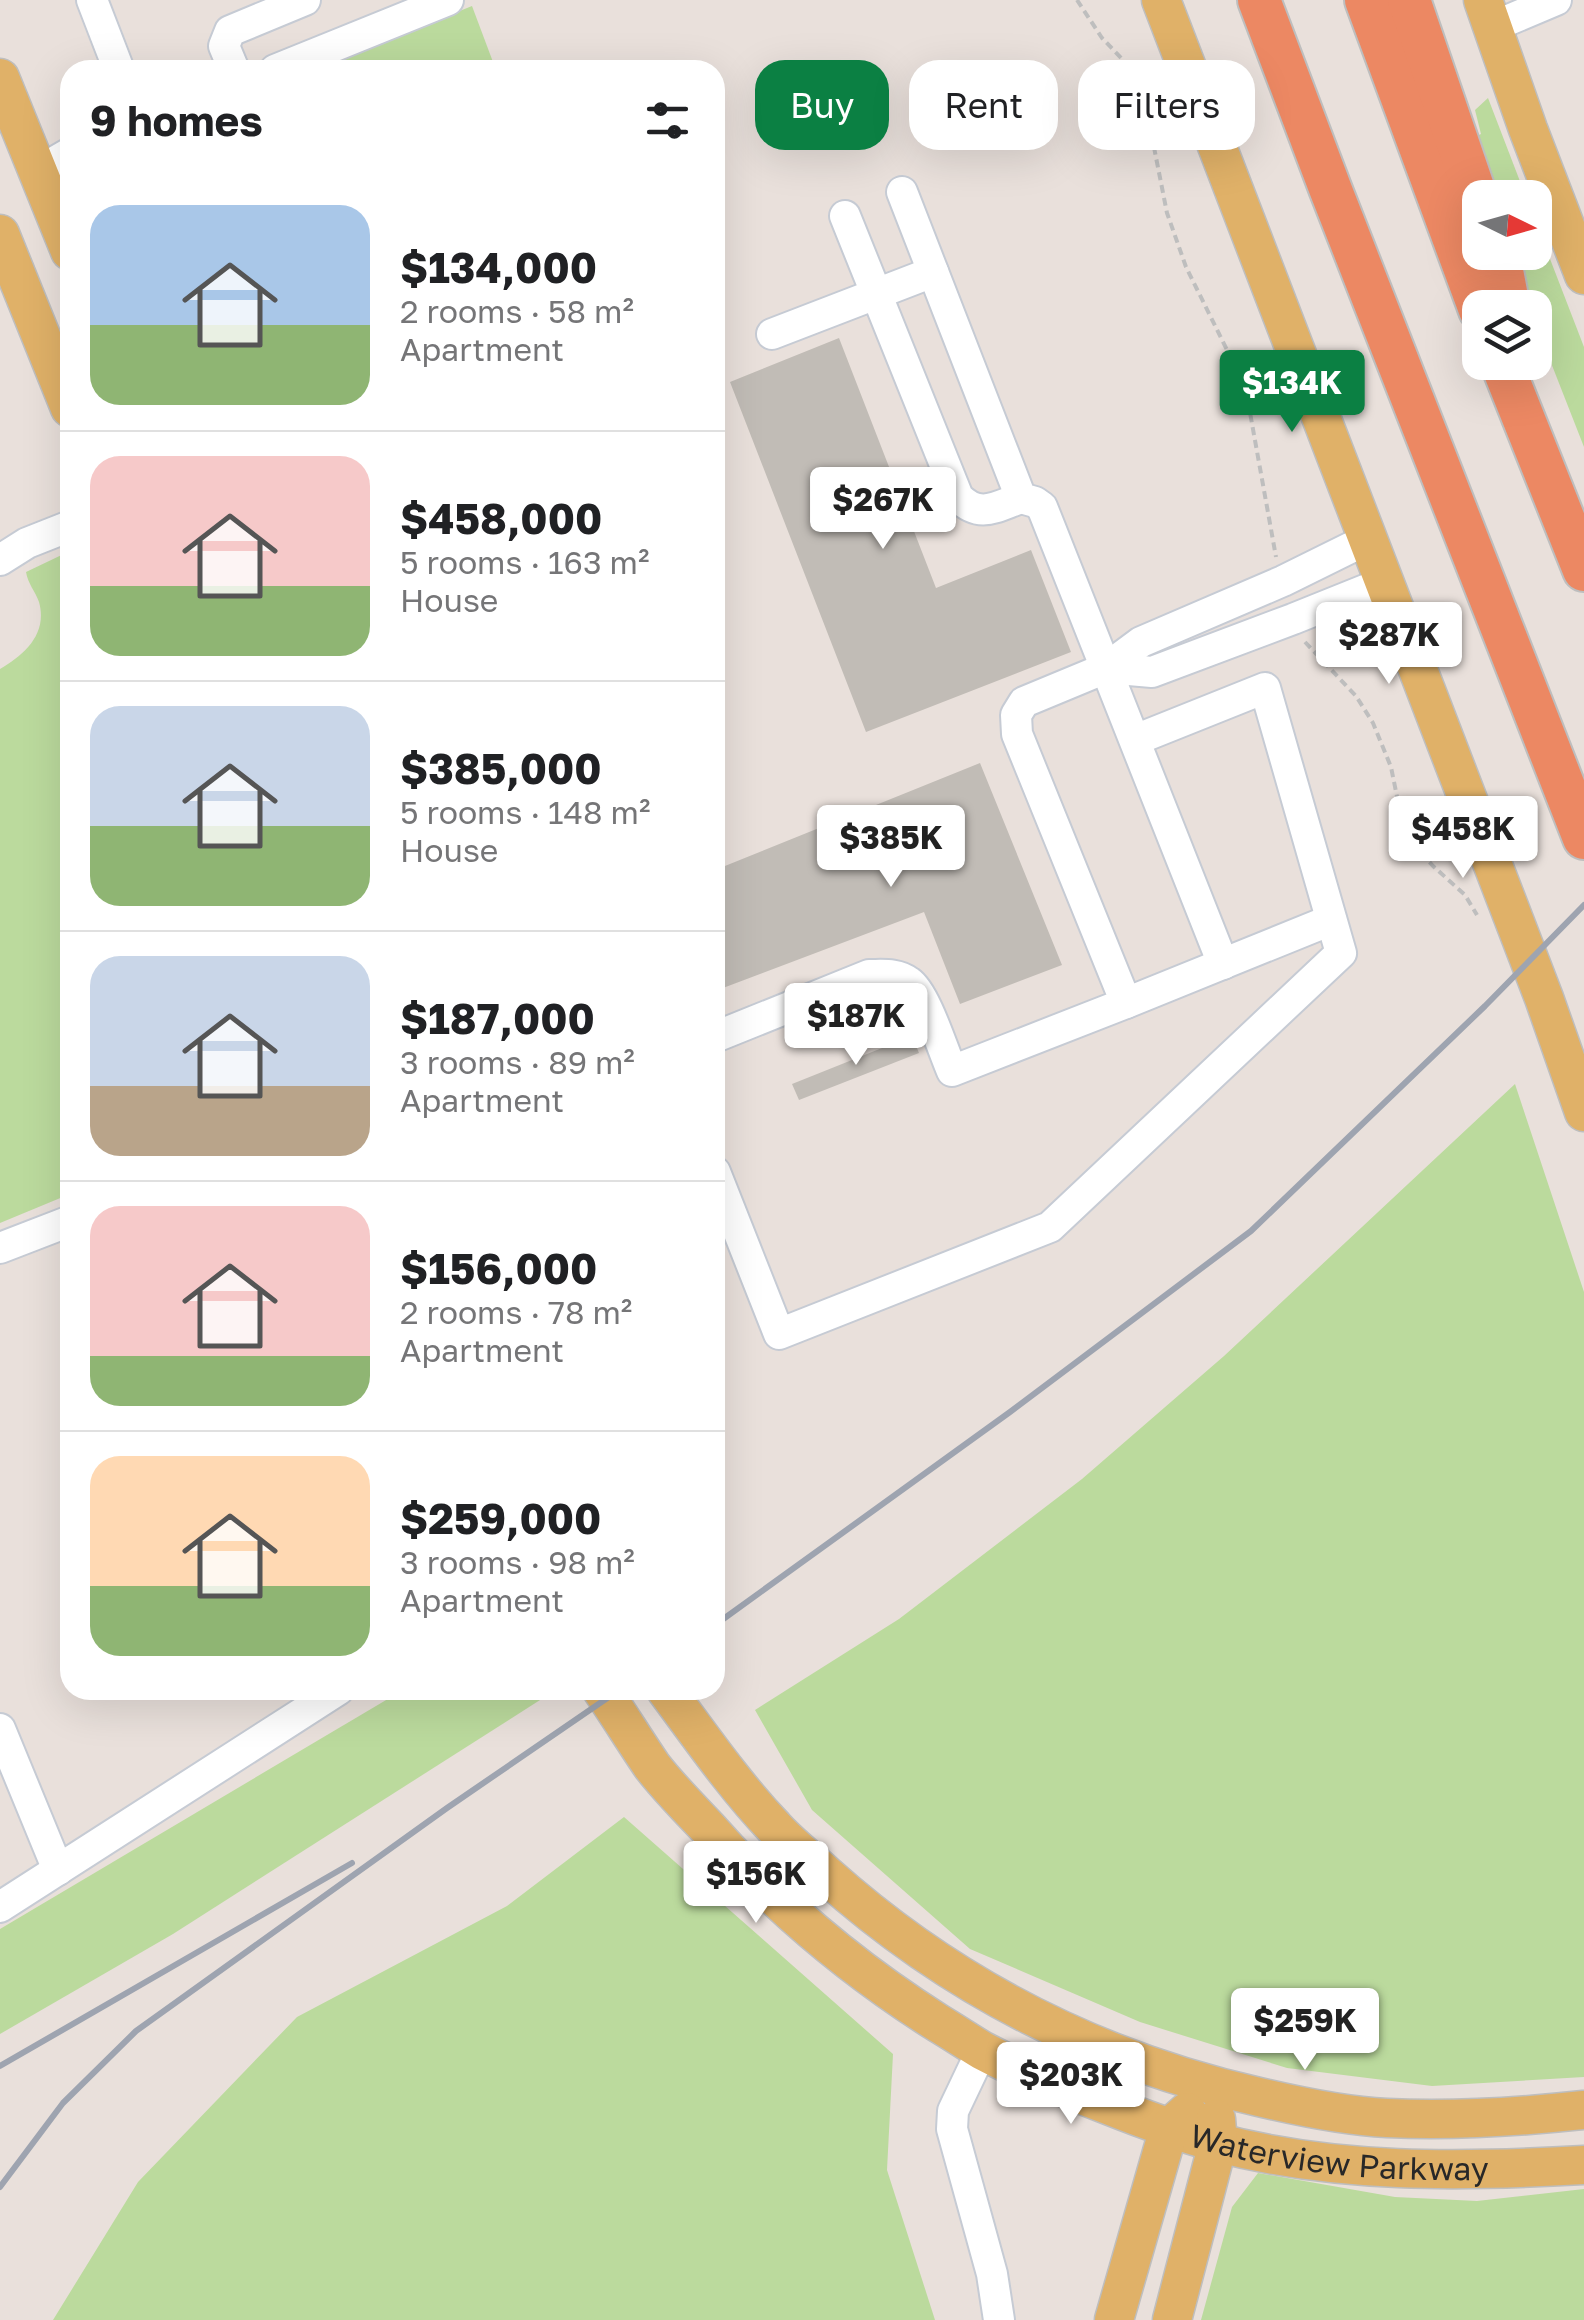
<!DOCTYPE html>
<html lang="en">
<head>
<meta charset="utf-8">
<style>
  body { margin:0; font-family:"Golos Text",sans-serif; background:#f2f2f2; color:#202124; height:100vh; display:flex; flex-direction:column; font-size:38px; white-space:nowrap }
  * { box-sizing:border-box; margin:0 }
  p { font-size:32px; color:#757577 }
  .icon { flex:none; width:55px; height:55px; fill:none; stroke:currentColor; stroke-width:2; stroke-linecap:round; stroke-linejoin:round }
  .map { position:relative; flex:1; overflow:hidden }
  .drawer { position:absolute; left:60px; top:60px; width:665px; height:1640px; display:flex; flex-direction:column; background:#fff; border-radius:30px; box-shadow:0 10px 40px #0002 }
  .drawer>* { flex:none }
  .guide { position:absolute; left:755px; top:60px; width:678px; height:90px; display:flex; gap:20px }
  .needle { width:65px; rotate:95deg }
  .tools { position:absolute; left:1462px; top:180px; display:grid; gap:20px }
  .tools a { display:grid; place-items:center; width:90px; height:90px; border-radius:20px; background:#fff; box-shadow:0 10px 40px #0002; font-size:50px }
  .price { position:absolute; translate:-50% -85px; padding:0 22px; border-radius:10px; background:#fff; color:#222; font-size:32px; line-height:65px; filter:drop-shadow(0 2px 5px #0008) }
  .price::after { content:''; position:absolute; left:50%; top:60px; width:30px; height:22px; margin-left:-15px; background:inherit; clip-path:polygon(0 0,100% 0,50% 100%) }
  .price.on { background:#0b8043; color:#fff }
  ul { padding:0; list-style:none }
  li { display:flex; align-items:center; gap:30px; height:250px; padding:0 30px }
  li+li { border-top:2px solid #e0e0e0 }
  li span { display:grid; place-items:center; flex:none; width:280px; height:200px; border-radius:30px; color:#555 }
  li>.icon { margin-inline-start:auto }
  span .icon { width:120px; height:120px; fill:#fffc; stroke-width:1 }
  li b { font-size:42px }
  h2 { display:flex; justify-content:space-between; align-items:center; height:120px; padding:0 30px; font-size:42px }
  .chip { padding:0 35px; border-radius:30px; background:#fff; box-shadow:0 10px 40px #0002; font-size:35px; line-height:90px }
  .chip.on { background:#0b8043; color:#fff }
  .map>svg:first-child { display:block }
</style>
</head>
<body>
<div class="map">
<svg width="1584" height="2320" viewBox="0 0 1584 2320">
  <rect width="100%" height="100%" fill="#e9e0db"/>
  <g fill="#bbda9d">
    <polygon points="472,6 496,70 313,70"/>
    <polygon points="1488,98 1526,197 1488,197 1463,125 1472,119 1479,135 1481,134 1475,110"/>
    <polygon points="1535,220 1584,347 1584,447 1535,322 1535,308 1530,307 1508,253 1535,252"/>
    <path d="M70,551V1194L0,1223V669C24,655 48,634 39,602C35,591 28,584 26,572Z"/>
    <polygon points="1515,1084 1584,1292 1584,2077 1432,2086 1287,2068 1140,2022 970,1949 812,1810 755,1710 899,1619 1082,1479 1224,1356"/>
    <polygon points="403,1690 549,1690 551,1693 173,1934 0,2034 0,1929"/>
    <polygon points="624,1817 893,2054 887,2170 935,2320 53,2320 138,2182 297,2017 507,1906"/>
    <polygon points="1258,2173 1395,2197 1477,2201 1584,2189 1584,2320 1201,2320 1232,2207"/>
  </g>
  <g fill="#c1bcb6">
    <polygon points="839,338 936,588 1031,550 1071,652 866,732 730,382"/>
    <polygon points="980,763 1062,965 960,1004 924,912 715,991 715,870"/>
    <polygon points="912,1036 919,1053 799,1100 792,1084"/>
  </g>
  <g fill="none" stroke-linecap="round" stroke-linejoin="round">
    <defs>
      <g id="minor">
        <polyline points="92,0 119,70"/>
        <polyline points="1492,27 1556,0"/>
        <polyline points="234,70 224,46 230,31 305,0"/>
        <polyline points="275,70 448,0"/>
        <polyline points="39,171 70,153"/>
        <polyline points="902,192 1021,498 1035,502 1042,507 1223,964"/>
        <path d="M845,216L958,497C980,519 995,507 1021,498"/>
        <polyline points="772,334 933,272"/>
        <polyline points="0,560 27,543 70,526"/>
        <polyline points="1106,668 1152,672 1293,619 1385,582"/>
        <polyline points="1126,1003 1331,920"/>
        <path d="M715,1037L869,975C883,975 897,973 909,982C926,994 943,1051 952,1071L1126,1003L1017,734L1016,715L1024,702L1106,668L1141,642L1283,581L1368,539"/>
        <polyline points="715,1172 779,1334 1050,1227 1341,953 1265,688 1135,740"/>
        <polyline points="0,1248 70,1221"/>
        <polyline points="0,1729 58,1870"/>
        <polyline points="0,1907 338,1690"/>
        <polyline points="982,2050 953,2111 952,2129 992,2274 999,2320"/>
      </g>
      <g id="major">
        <polyline points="1161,0 1544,998 1584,1112"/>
        <polyline points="1483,0 1528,129 1584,275"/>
        <polyline points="0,78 70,251"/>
        <polyline points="0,234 70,408"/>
        <path id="s1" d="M602,1690C619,1715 635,1741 652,1766C669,1788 689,1808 708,1828C776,1905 851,1968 938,2023C953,2032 968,2042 983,2051C1023,2072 1066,2089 1108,2105C1143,2119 1179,2132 1215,2142C1335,2174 1461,2172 1584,2165"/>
        <path d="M666,1690C701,1737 734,1785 774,1827C789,1844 808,1858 825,1874C950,1986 1095,2060 1259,2097C1301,2107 1344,2116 1387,2118C1452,2121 1519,2117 1584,2110"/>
        <polyline points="1114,2320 1169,2128 1187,2112"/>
        <polyline points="1172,2320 1218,2143 1216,2119"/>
      </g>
      <g id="highway">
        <polyline points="1259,0 1330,188 1584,838"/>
        <polyline points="1366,0 1480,310"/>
        <polyline points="1409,0 1480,208"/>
        <polyline points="1495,252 1503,276 1509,308"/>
        <polyline points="1501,362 1584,570"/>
      </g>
    </defs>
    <use href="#minor" stroke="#c6cbd4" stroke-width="34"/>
    <use href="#major" stroke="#bebebe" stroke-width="41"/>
    <use href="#highway" stroke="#bebebe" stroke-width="46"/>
    <g stroke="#bebebe" stroke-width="4" stroke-dasharray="8 5" stroke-linecap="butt">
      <polyline points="1077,0 1102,38 1124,61 1140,89 1149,122 1167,213 1186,267 1232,360 1249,407 1276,557"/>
      <polyline points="1305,642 1356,696 1373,723 1391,767 1405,836 1433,866 1465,895 1477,915"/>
    </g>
    <use href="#minor" stroke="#fff" stroke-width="30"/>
    <use href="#major" stroke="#e0b168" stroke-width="38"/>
    <use href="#highway" stroke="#ec8863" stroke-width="42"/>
    <g stroke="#9ea4b0" stroke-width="6">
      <polyline points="715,1625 1010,1412 1251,1231 1485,1006 1584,905"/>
      <polyline points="0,2066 352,1863"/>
      <polyline points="0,2187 63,2103 136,2031 447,1808 619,1690"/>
    </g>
  </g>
  <g text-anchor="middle" stroke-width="8" stroke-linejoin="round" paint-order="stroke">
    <g font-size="32" fill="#282828" stroke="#fff">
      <text dy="11" stroke="none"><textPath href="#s1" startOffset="905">Waterview Parkway</textPath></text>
    </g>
  </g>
</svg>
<div class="tools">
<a><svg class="needle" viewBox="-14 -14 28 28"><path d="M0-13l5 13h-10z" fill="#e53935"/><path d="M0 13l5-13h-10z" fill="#757577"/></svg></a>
<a><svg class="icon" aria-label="layers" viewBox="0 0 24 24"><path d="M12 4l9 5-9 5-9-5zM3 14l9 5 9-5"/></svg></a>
</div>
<b class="price on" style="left:1292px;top:435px">$134K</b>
<b class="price" style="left:883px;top:552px">$267K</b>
<b class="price" style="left:1389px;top:687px">$287K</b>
<b class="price" style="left:1463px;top:881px">$458K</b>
<b class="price" style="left:891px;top:890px">$385K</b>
<b class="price" style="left:856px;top:1068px">$187K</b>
<b class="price" style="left:756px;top:1926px">$156K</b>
<b class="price" style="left:1305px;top:2073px">$259K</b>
<b class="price" style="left:1071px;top:2127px">$203K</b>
<div class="guide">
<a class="chip on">Buy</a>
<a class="chip">Rent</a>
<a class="chip">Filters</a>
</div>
<section class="drawer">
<h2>9 homes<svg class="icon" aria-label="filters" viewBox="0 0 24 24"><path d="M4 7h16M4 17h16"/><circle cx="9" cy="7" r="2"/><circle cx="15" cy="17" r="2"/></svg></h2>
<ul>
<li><span style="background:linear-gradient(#a9c7e8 60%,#8fb573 0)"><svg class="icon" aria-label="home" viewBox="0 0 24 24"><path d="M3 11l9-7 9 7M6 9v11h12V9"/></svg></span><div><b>$134,000</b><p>2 rooms · 58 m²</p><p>Apartment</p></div></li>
<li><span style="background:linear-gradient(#f6c9c9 65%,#8fb573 0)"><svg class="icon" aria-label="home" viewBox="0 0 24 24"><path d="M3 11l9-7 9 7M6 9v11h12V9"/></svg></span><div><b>$458,000</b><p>5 rooms · 163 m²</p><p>House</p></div></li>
<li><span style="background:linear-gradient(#c9d6e8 60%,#8fb573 0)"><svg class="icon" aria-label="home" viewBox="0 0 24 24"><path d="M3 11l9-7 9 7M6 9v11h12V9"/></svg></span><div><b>$385,000</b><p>5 rooms · 148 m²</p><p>House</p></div></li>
<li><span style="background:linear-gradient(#c9d6e8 65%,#b9a48a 0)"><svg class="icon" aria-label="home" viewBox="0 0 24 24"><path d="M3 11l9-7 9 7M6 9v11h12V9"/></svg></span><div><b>$187,000</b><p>3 rooms · 89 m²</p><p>Apartment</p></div></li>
<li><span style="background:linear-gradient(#f6c9c9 75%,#8fb573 0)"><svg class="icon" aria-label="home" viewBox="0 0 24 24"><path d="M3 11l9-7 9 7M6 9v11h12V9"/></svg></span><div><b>$156,000</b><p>2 rooms · 78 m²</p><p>Apartment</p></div></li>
<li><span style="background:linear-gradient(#ffd9b3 65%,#8fb573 0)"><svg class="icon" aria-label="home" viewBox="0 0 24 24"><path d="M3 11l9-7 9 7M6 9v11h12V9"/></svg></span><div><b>$259,000</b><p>3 rooms · 98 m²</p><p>Apartment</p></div></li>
</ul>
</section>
</div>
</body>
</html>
